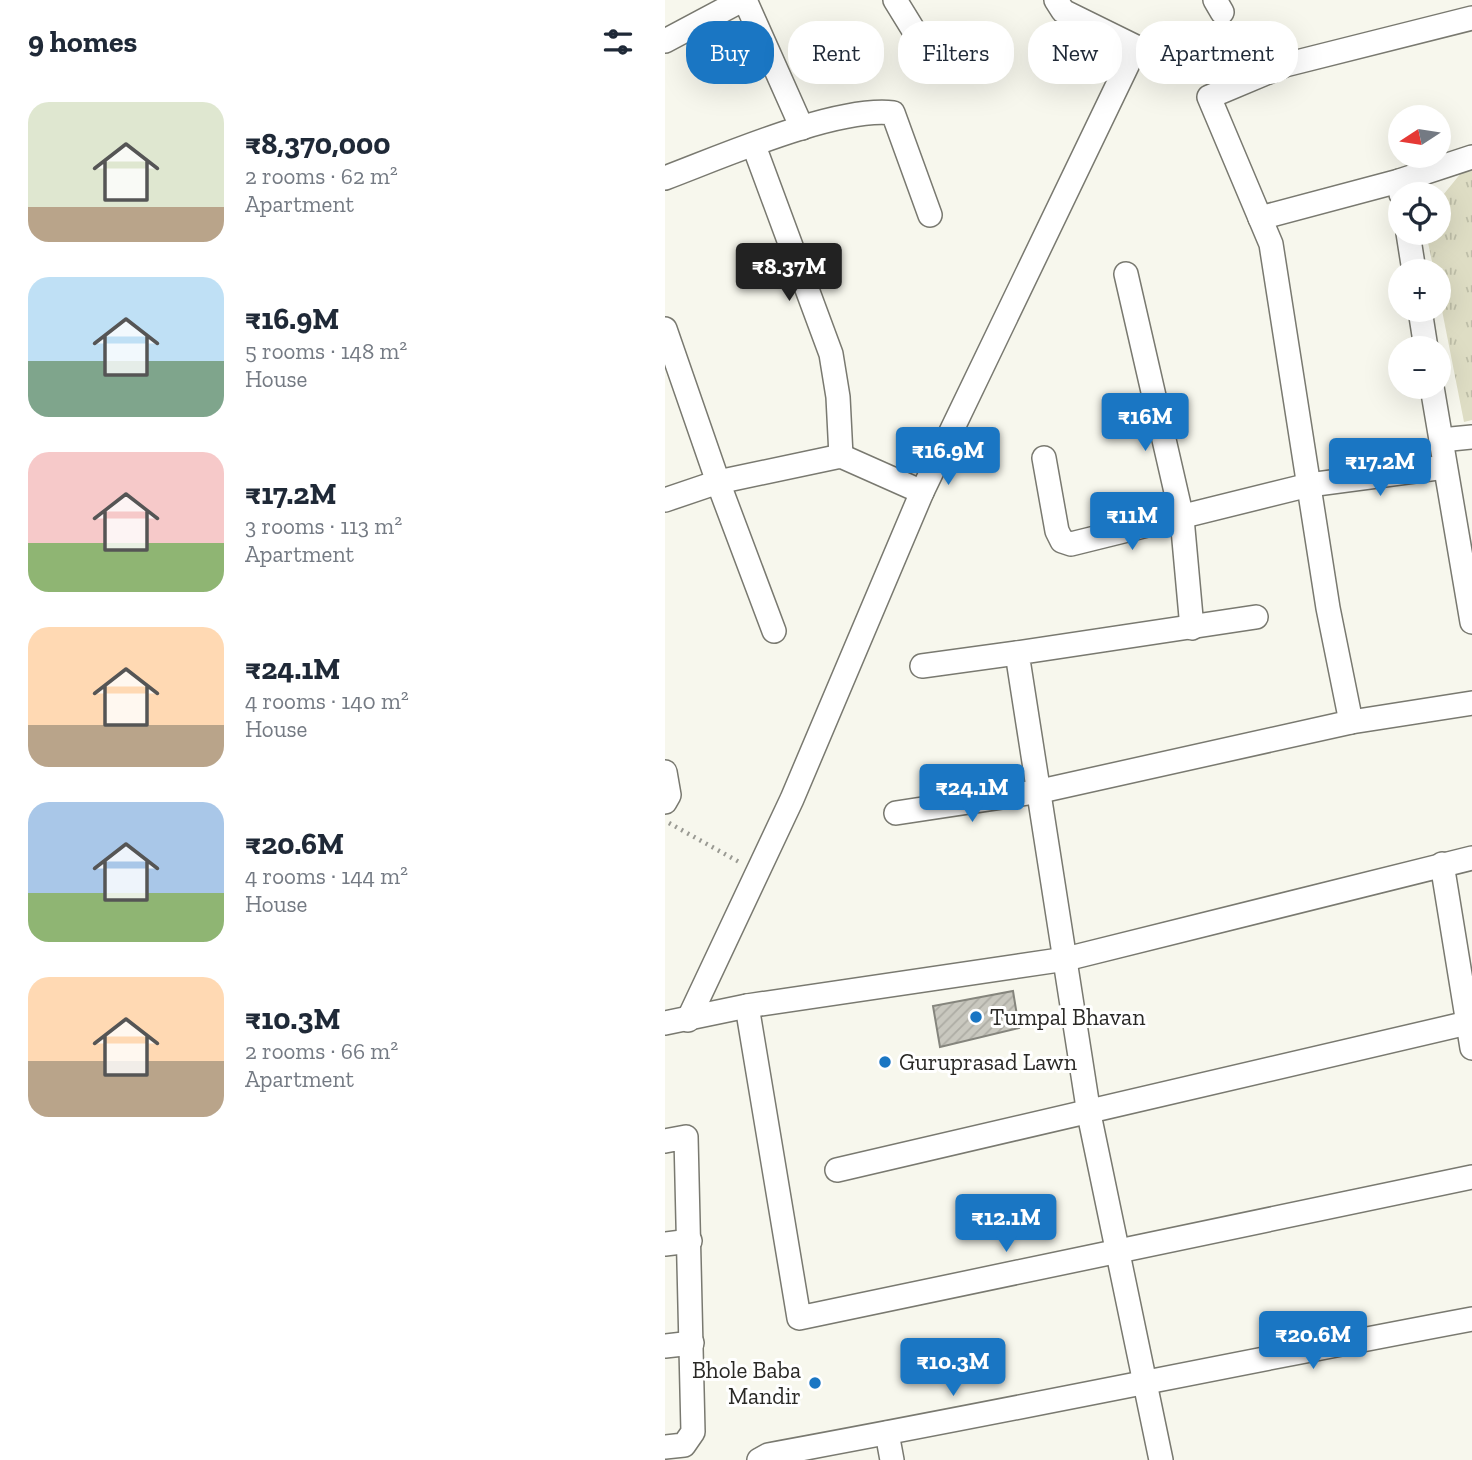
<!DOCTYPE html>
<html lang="en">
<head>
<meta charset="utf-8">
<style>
  body { margin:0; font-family:"Zilla Slab",serif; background:#f6f6f7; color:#1f2937; height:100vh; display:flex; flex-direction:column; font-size:26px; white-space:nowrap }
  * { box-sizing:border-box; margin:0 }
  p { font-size:23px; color:#747a83 }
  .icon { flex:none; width:38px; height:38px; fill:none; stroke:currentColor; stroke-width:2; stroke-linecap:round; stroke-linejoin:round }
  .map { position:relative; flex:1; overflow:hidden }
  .side { display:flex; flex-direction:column; background:#fff; width:665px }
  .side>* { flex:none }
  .hud { position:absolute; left:21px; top:21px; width:665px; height:63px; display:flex; gap:14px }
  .needle { width:46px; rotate:258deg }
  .buttons { position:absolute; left:723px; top:105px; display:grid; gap:14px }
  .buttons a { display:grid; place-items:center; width:63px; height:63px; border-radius:50%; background:#fff; box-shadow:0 7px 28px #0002; font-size:35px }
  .price { position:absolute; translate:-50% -60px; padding:0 16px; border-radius:7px; background:#1a76c3; color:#fff; font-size:23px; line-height:46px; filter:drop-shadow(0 2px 4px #0008) }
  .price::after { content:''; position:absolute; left:50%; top:42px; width:21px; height:16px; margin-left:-10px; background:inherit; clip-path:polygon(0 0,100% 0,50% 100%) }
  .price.selected { background:#222; color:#fff }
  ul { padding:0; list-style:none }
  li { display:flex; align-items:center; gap:21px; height:175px; padding:0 28px }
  li span { display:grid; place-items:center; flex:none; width:196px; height:140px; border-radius:21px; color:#555 }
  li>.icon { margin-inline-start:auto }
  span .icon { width:84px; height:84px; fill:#fffc; stroke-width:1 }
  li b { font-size:30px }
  h2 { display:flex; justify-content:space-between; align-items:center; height:84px; padding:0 28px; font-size:30px }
  .pill { padding:0 24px; border-radius:28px; background:#fff; box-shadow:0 7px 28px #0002; font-size:24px; line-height:63px }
  .pill.selected { background:#1a76c3; color:#fff }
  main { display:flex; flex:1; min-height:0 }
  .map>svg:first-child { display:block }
</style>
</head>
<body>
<main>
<section class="side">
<h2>9 homes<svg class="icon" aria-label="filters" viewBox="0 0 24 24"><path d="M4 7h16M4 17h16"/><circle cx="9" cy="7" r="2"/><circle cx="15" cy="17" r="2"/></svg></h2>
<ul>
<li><span style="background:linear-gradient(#dfe7d0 75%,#b9a48a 0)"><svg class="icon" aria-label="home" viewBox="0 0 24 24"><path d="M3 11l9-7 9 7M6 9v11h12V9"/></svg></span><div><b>₹8,370,000</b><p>2 rooms · 62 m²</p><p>Apartment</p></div></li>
<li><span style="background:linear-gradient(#bfe0f5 60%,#7fa58c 0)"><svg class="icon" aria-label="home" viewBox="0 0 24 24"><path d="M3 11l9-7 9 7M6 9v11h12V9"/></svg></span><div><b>₹16.9M</b><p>5 rooms · 148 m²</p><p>House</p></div></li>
<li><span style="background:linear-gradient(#f6c9c9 65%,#8fb573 0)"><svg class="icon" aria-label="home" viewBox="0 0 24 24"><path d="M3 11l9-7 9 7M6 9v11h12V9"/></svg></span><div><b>₹17.2M</b><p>3 rooms · 113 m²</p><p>Apartment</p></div></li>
<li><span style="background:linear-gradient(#ffd9b3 70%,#b9a48a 0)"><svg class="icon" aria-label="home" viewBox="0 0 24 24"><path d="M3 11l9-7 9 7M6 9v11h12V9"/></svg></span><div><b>₹24.1M</b><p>4 rooms · 140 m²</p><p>House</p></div></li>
<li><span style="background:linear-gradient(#a9c7e8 65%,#8fb573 0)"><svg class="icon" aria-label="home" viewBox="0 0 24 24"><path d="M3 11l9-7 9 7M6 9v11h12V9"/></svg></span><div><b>₹20.6M</b><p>4 rooms · 144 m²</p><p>House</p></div></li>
<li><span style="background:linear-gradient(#ffd9b3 60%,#b9a48a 0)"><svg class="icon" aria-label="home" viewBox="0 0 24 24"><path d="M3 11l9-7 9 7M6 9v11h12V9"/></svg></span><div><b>₹10.3M</b><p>2 rooms · 66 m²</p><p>Apartment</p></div></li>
</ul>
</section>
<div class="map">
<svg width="807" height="1460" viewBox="0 0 807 1460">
  <defs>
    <pattern id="park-tufts" width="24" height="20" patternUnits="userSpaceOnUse" patternTransform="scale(1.75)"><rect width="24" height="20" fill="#deddc4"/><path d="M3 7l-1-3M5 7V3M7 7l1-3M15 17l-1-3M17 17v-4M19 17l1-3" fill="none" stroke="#bebea8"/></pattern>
    <pattern id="building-hatch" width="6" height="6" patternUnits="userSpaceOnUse" patternTransform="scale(1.75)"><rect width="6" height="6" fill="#c9c8bf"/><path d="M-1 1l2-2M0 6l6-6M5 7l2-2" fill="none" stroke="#adaca4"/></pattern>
  </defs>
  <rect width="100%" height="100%" fill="#f7f7ed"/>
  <polygon fill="url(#park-tufts)" points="807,171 807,420 799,422 774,295 774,271 769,271 761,233 774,233 774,200 796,173"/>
  <polygon fill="url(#building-hatch)" stroke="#85857d" stroke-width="2" points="348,991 354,1028 275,1047 268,1006"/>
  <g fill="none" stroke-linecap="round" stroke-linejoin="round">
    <defs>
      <g id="minor">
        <polyline points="80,0 137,128"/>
        <polyline points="230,0 270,65"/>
        <polyline points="550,0 557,12"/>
        <polyline points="0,41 77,0"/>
        <polyline points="89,146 166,354 173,397 176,456"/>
        <path d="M0,178C56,157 172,106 228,113L265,215"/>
        <polyline points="736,194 734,181 807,157"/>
        <polyline points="595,218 734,181"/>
        <polyline points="743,233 749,271"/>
        <polyline points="461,274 517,518 527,628"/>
        <polyline points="755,310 761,348"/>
        <polyline points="0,329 53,482 0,500"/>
        <polyline points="767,387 807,622"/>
        <polyline points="776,440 807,437"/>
        <polyline points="379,458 392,531 397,541 406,544 644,485 780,467"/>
        <polyline points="109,631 53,482 176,456 257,492"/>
        <polyline points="257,666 352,653"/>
        <polyline points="686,722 807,703"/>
        <polyline points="0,772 4,795 0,802"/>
        <polyline points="231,813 376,791 686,722 663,608 606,244 544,97 620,65 807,18"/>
        <polyline points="777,864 807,1048"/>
        <polyline points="82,1006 134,1318 807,1177"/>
        <polyline points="23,1020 127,799 257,492 471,47 398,11 391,0"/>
        <polyline points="0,1023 82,1006 401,959 807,858"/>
        <polyline points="0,1141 21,1137 28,1432 19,1445 0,1447"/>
        <polyline points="172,1170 807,1022"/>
        <polyline points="0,1244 25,1241"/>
        <polyline points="0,1346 27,1343"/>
        <polyline points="222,1433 227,1460"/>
        <path d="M94,1460L103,1455C338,1412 572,1363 807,1319"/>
        <polyline points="496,1460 424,1114 352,653 591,617"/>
      </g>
    </defs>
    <use href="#minor" stroke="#797970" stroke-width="26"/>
    <polyline stroke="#9a9a93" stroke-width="4.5" stroke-dasharray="2 5" stroke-linecap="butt" points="4,823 76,863"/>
    <use href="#minor" stroke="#fff" stroke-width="23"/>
  </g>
  <g fill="#1a76c3" stroke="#fff" stroke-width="2.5">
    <circle cx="311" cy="1017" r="7"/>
    <circle cx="220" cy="1062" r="7"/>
    <circle cx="150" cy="1383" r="7"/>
  </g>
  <g text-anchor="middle" stroke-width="6" stroke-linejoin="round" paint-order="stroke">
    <g font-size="23" fill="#292825" stroke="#fff" text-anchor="start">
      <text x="325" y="1025">Tumpal Bhavan</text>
      <text x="234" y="1070">Guruprasad Lawn</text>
      <text x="136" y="1378" text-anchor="end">Bhole Baba<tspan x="136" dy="26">Mandir</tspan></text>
    </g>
  </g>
</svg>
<div class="buttons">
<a><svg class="needle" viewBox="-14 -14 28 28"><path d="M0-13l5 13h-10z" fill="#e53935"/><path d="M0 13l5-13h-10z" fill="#747a83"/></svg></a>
<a><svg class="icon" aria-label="locate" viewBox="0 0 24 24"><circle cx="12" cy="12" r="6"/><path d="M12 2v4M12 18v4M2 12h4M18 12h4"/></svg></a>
<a>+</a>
<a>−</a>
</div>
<b class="price selected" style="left:124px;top:303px">₹8.37M</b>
<b class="price" style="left:480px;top:453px">₹16M</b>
<b class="price" style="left:283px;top:487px">₹16.9M</b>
<b class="price" style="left:715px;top:498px">₹17.2M</b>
<b class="price" style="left:467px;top:552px">₹11M</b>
<b class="price" style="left:307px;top:824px">₹24.1M</b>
<b class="price" style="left:341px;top:1254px">₹12.1M</b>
<b class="price" style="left:648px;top:1371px">₹20.6M</b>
<b class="price" style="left:288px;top:1398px">₹10.3M</b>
<div class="hud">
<a class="pill selected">Buy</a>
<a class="pill">Rent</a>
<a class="pill">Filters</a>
<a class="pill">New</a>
<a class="pill">Apartment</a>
</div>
</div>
</main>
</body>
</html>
